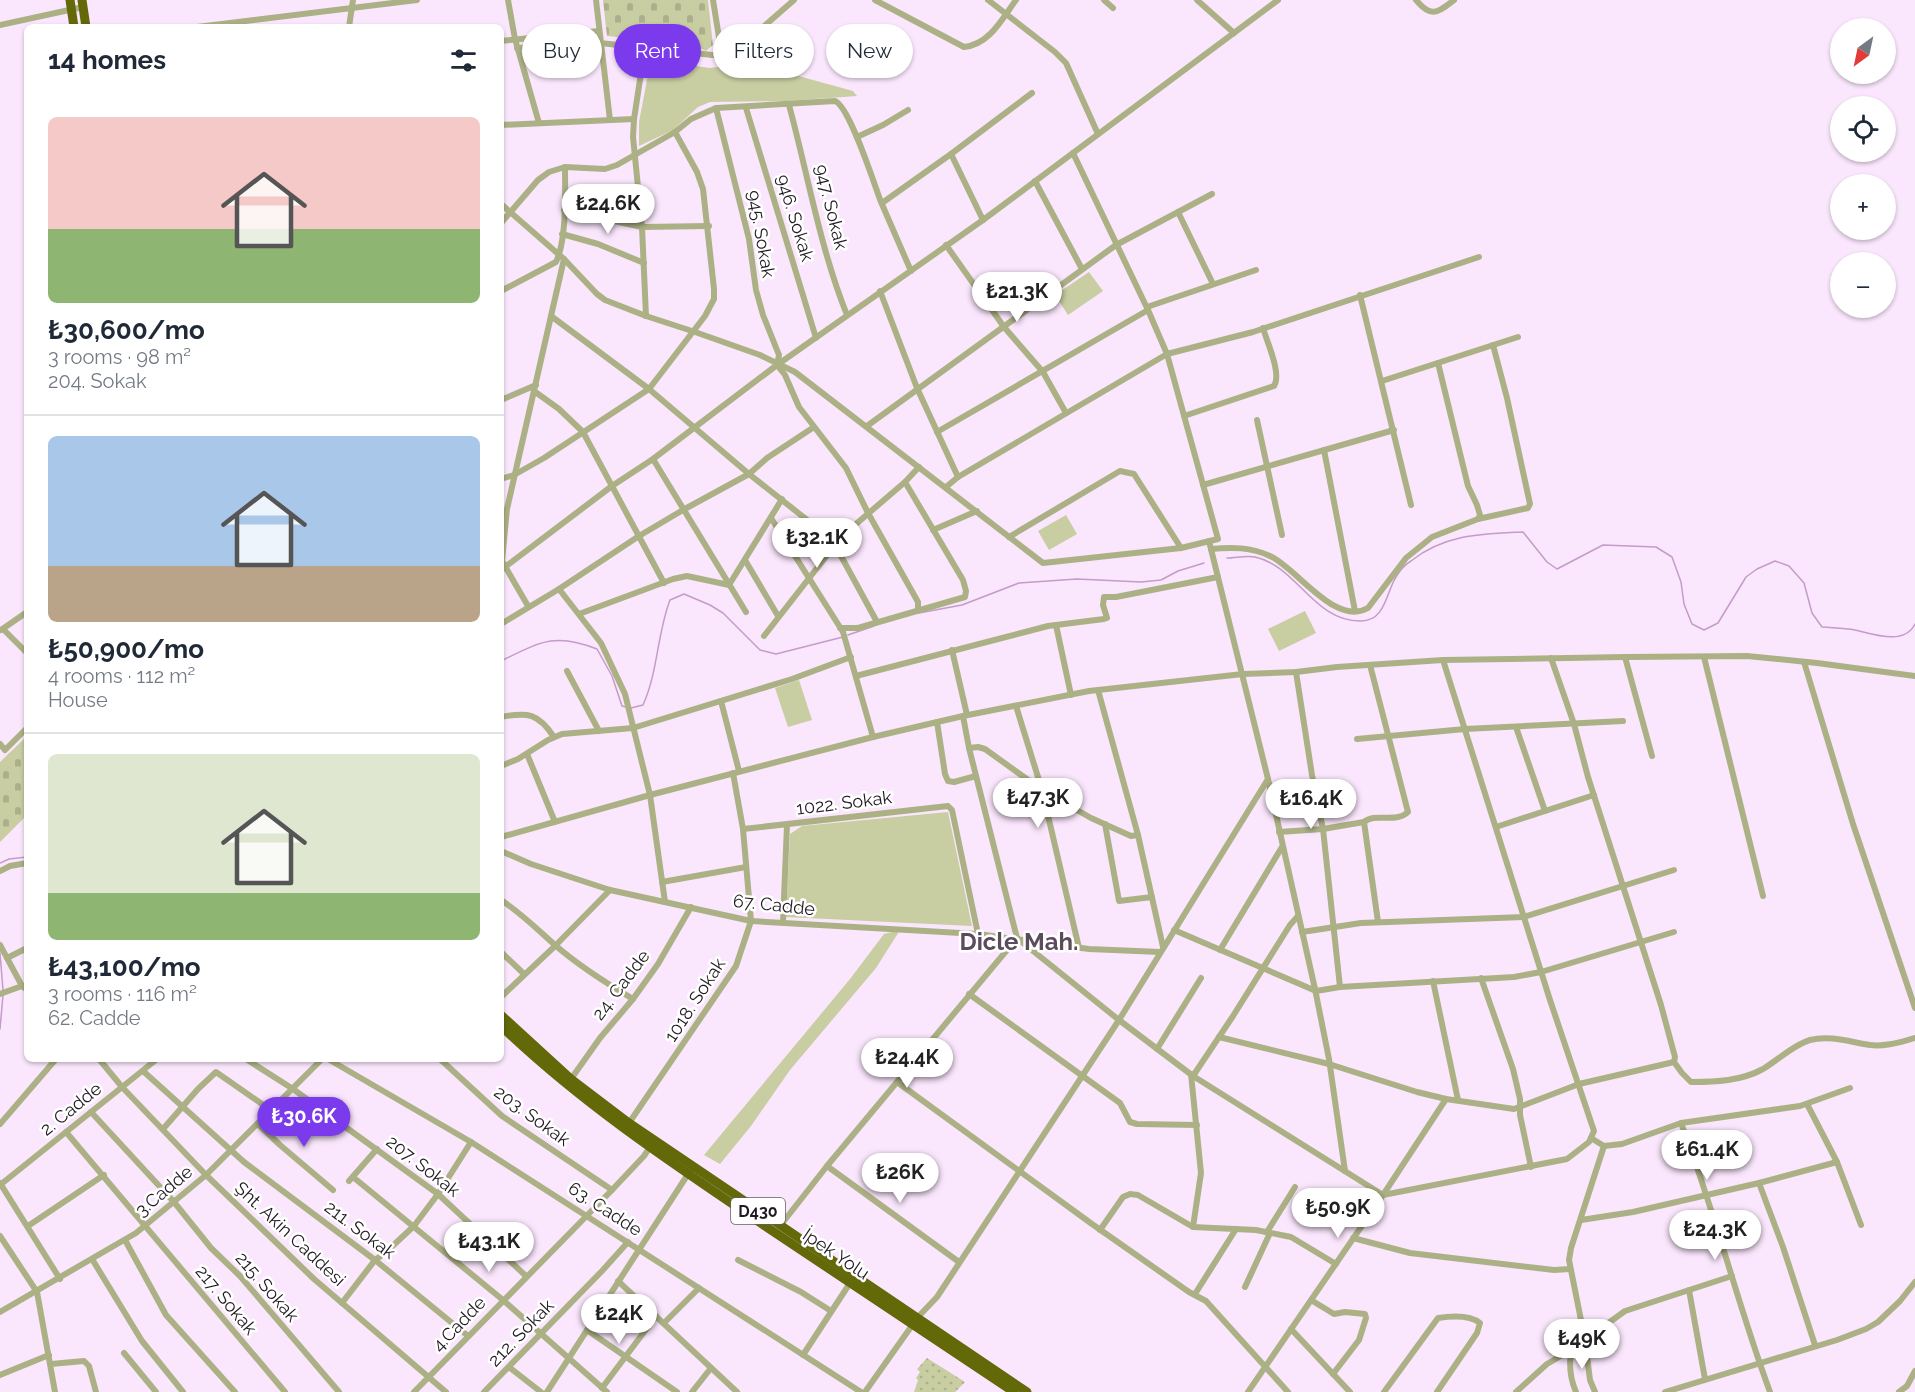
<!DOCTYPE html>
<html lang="en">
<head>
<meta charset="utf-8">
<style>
  body { margin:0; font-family:Raleway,sans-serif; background:#f2f2f3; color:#1f2937; height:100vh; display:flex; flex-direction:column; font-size:22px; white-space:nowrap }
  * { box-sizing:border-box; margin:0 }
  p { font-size:20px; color:#747a83 }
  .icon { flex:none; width:33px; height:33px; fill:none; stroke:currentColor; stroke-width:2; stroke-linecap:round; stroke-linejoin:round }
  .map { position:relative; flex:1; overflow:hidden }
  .drawer { position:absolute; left:24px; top:24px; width:480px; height:1038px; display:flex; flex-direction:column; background:#fff; border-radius:9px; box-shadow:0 2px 4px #0004 }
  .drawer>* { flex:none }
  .banner { position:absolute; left:522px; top:24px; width:570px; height:54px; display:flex; gap:12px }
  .needle { width:39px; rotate:213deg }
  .fabs { position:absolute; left:1830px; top:18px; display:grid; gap:12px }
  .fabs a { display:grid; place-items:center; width:66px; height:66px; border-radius:50%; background:#fff; box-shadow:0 2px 4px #0004; font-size:30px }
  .price { position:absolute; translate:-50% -51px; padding:0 14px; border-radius:21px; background:#fff; color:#222; font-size:20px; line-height:39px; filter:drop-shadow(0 2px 3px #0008) }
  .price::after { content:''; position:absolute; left:50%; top:36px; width:18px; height:14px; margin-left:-9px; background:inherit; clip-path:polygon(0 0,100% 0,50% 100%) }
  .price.active { background:#7c3aed; color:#fff }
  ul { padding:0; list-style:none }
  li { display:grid; align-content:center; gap:12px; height:318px; padding:0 24px }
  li+li { border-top:2px solid #e0e1e3 }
  li span { display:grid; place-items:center; height:186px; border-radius:9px; color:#555 }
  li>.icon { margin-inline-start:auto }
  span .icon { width:108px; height:108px; fill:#fffc; stroke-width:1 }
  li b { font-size:26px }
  h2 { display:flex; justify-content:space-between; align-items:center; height:72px; padding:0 24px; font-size:26px }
  .pill { padding:0 21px; border-radius:27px; background:#fff; box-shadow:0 2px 4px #0004; font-size:21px; line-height:54px }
  .pill.active { background:#7c3aed; color:#fff }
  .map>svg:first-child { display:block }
</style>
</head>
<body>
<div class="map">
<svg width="1915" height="1392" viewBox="0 0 1915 1392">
  <defs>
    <pattern id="grass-dots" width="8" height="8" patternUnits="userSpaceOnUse" patternTransform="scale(1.5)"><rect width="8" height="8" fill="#c8cda2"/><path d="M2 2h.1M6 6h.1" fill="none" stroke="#acaf8b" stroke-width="1.8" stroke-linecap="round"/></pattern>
    <pattern id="cemetery-stones" width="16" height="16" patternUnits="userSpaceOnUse" patternTransform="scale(1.5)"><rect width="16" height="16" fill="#c8cda2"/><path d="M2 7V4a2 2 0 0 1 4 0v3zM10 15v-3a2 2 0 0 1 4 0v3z" fill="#acaf8b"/></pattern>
  </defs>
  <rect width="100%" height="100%" fill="#fbe7fd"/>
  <polygon fill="url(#grass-dots)" points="927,1358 965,1382 955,1392 914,1392 918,1380 916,1378 920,1372 917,1369"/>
  <g fill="url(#cemetery-stones)">
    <polygon points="603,0 708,0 713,45 706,51 693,45 607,36"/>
    <polygon points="27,736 27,815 0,842 0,762"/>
  </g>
  <g fill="#c8cda2">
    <polygon points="651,59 709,68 751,63 853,91 857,96 786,101 710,102 698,107 673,130 639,146 639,122"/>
    <polygon points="1089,272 1103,291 1068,315 1055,295"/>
    <polygon points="1066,515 1077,534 1049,550 1038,531"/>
    <polygon points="1305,611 1316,633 1279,651 1268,629"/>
    <polygon points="799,680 812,720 788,727 775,688"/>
    <polygon points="948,812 972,926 786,917 790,834 802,826"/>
    <polygon points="900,930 876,968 790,1070 751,1126 720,1164 704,1155 850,979 884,934"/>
  </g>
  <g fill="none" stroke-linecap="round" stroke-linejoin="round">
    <g stroke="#c39cc7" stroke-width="1.5">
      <path d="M1227,558C1236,558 1246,555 1255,557C1297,566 1314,622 1361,621C1387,621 1386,589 1398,574C1401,569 1406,564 1411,561C1445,534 1482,534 1523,532L1547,562L1557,569L1603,545L1656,547L1672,557L1681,582L1684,604L1692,624L1704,630L1718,623L1746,577L1757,569L1775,561L1789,566L1804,583L1812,613L1822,627C1833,628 1844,628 1855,630C1873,634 1904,646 1915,624"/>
      <polyline points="919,613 962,605 1019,583 1077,579 1141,582 1161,580 1178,571 1204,563"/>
      <polyline points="848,635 874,626"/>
      <path d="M501,661C540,642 555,632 597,649L612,676L622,706L626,707"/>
      <path d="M631,708L643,705C658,672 657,634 670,600L684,594L710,605L723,613L760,650L776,654L843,637"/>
      <polyline points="0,863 9,859 27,857"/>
      <polyline points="0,953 3,990"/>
      <polyline points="0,1029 3,995"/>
    </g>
    <g stroke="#acb185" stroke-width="6">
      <polyline points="508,0 515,39 539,123"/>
      <polyline points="596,0 610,120"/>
      <polyline points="713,0 722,56"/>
      <path d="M875,0L964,47C990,44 1002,19 1016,0"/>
      <polyline points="988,0 1055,52 1066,63 1098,134"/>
      <polyline points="1104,0 1113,8"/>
      <polyline points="1197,0 1234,33"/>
      <path d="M1416,0C1432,19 1438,12 1454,0"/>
      <polyline points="0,25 83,7"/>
      <polyline points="197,27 417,0"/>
      <polyline points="349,27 353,0"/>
      <polyline points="501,41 599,31"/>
      <polyline points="645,47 634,119 633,137 642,227 646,316"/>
      <polyline points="517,48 600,43 722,56 764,58 793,67"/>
      <polyline points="734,57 754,35 794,0"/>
      <path d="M789,105C808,175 820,248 847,315"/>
      <polyline points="716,108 749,239 756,290 763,315 779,355 777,365"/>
      <polyline points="746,108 816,338"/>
      <polyline points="501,125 634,119"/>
      <polyline points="857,137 883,125 908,110"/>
      <polyline points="951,154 983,220"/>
      <polyline points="1035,181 1082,269"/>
      <polyline points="882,203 951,154 1032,93"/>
      <polyline points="501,204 564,259 597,294 605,300 646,316 695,332 760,355 795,372 1043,563 1181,548 1218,539 1167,354 1148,310 1073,153"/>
      <polyline points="564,210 642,227 709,226"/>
      <polyline points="1178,212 1213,284"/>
      <path d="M501,223L538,180L549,172L565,167L605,169L617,165L675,132L691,119L716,108L835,101C850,107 874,184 881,202C891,225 901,248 911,271"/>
      <polyline points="562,234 598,244 644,263"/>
      <polyline points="946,245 1004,327 1043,372 1066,413"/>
      <path d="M501,291L556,262C567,239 565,193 565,167"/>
      <polyline points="880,291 917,388 958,477"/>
      <polyline points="1360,295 1411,505"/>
      <polyline points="1147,307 1256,270"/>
      <polyline points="551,316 649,389 749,474 835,542"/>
      <polyline points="777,365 785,375 799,407 846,468 868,513 918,602 918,610"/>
      <polyline points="1382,381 1518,337"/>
      <polyline points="534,391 559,409 583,432 664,583"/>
      <polyline points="501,400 536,385"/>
      <path d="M1184,416L1274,386C1282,374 1267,342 1263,328"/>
      <polyline points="1257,420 1282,535"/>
      <polyline points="867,426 1116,245 1212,194"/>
      <polyline points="937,432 1148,310"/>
      <polyline points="1324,450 1355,611"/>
      <polyline points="653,459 746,612"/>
      <polyline points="501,479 514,475 544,458 649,389 705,316 714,299 714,289 703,189 697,172 675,132"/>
      <polyline points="1203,485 1394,430"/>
      <polyline points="946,487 958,477 1167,354 1253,332 1479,257"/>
      <polyline points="771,518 843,632 873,737"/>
      <polyline points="1478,519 1528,508 1530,504 1507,398 1493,345"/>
      <polyline points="933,530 977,511"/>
      <polyline points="1009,537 1120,471 1134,474 1181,548"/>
      <polyline points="1209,541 1268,779 1315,989 1329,1059 1345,1171"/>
      <polyline points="835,545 877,622"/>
      <path d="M1211,549C1232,547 1251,547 1270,556C1297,568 1335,627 1368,608L1406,558L1432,537L1478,519L1480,515L1477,505L1468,486L1438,363"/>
      <polyline points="745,560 778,616"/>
      <polyline points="501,570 612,486 653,459 777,365 983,220 1278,0"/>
      <polyline points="559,589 601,643 625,694 650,795 665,902"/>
      <polyline points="528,606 502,561 507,509 564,259"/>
      <polyline points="579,614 673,579 687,576 729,585 782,499"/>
      <polyline points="501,624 559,589 639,536 683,510 749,474 767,458 814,427"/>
      <polyline points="1056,625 1071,695"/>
      <polyline points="840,628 858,628 965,597 966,591 963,580 905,482"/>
      <polyline points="3,629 27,653"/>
      <polyline points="1,630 27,612"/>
      <polyline points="764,636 835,545 835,542 905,482 919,467"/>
      <polyline points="952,650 967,715"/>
      <polyline points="1625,657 1652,756"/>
      <polyline points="1704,657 1763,896"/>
      <path d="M1551,658L1574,724L1588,777L1661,1005L1675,1057L1674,1062L1682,1073L1691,1082C1716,1082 1741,1081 1763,1069C1778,1060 1793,1045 1810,1040C1830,1035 1850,1042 1870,1045C1885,1047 1900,1042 1915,1038"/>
      <polyline points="1804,662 1853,824 1915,1008"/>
      <path d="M1370,665L1408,812C1396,824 1375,812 1364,822L1378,922"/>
      <polyline points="567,671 599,731"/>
      <polyline points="1296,672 1312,775 1323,829 1340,987"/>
      <polyline points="856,676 1048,626 1104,619 1107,618 1103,605 1104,597 1116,597 1218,577"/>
      <polyline points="1098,690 1138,835 1163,947"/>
      <polyline points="721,701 739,771"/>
      <polyline points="1016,706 1042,790 1079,948"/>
      <polyline points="963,716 969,748 1017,938 1119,1020 1193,1076 1383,1195 1567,1159 1589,1142 1594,1131 1550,1000 1443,660"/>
      <path d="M501,717C528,712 538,713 554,737"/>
      <polyline points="937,722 945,774 948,781 954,782 976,776"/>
      <polyline points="1516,727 1545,811"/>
      <polyline points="1357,739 1465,729 1623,721"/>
      <polyline points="0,744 5,750 27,728"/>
      <polyline points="969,748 978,747 985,749 1042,790 1091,818 1131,836 1138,835"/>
      <polyline points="527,754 555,822"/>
      <polyline points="501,766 518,759 548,740 562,734 633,728 792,679 851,657"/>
      <polyline points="1105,824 1119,901 1152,897"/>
      <polyline points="1496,827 1594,795"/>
      <polyline points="743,829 948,806 952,810 978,934"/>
      <polyline points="1279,832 1323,829 1364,822"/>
      <polyline points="501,837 650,795 873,737 963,716 1089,691 1243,674 1296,672 1337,667 1443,660 1625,657 1747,656 1817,663 1915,676"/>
      <polyline points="501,851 531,864 610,890 751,921 978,934 1089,949 1160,952"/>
      <polyline points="0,871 10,866 27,863"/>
      <polyline points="662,882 746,867"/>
      <path d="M501,900C521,913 537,929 555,945C579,966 606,983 633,999"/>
      <polyline points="783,922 787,825"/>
      <polyline points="1174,930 1316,991 1340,987 1514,977 1541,972 1674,932"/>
      <polyline points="1302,932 1361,923 1524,917 1674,870"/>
      <polyline points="0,945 22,986 27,990"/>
      <polyline points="1220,950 1282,847"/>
      <polyline points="501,952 524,974"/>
      <polyline points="7,958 27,948"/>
      <polyline points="1481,978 1513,1069 1520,1099 1520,1115 1531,1167"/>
      <polyline points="1433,981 1458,1100"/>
      <polyline points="0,994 22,986"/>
      <polyline points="969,994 1120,1103 1130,1122 1137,1124 1197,1125"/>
      <polyline points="501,997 555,946 610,890"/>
      <polyline points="1219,1037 1329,1064 1417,1092 1446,1099 1514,1109 1579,1084 1674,1062"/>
      <polyline points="1157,1049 1201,978"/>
      <polyline points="99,1059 122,1087 206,1175 314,1279 446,1392"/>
      <polyline points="246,1059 293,1089 438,1194 526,1276"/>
      <polyline points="328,1059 471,1142 861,1392"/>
      <polyline points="440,1059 502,1116 612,1190"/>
      <polyline points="143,1071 244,1162 375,1260 468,1336"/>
      <polyline points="1191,1074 1201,1173 1193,1227"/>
      <polyline points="1193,1076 1233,1016 1290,925 1298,916"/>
      <polyline points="571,1079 600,1038 633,999 658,964 691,907"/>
      <polyline points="897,1082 1092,1224 1189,1292 1206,1301 1288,1392"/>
      <polyline points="1807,1104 1837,1162 1861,1225"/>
      <polyline points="91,1112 174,1202 211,1248 240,1276 339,1392"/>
      <polyline points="629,1123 736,966 751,921 743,829 733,773"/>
      <path d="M1681,1123C1715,1211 1737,1303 1770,1392"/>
      <polyline points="0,1124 56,1059"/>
      <polyline points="258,1124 280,1145 333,1190"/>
      <polyline points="163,1129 198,1089 216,1072 272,1111"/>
      <polyline points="66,1132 285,1392"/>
      <polyline points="1591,1138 1604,1146 1622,1144 1681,1123 1800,1106 1850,1088"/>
      <polyline points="827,1166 959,1262"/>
      <polyline points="353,1177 503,1300 607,1392"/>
      <polyline points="349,1181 377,1149"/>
      <polyline points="0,1183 60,1279"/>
      <polyline points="1759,1183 1783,1247 1815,1345"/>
      <polyline points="0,1185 157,1059"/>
      <polyline points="1581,1220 1633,1212 1759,1183 1837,1162"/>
      <polyline points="28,1226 104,1175"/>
      <polyline points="780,1226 827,1166 1017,938"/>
      <polyline points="1100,1230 1123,1197 1130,1194 1138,1195 1193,1227 1256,1230 1291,1237 1336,1264"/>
      <polyline points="1267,1232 1295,1187"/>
      <polyline points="0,1236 37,1292 55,1392"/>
      <polyline points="1353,1238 1410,1253 1554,1270 1570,1269"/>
      <polyline points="125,1240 166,1315 235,1392"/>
      <polyline points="92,1259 142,1341 183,1392"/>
      <polyline points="738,1260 801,1292 831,1311"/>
      <polyline points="618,1281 737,1392"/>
      <polyline points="1245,1287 1270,1233"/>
      <polyline points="1689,1290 1705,1379"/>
      <polyline points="1195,1294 1236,1229"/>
      <polyline points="1311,1300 1334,1314 1345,1312 1365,1314 1366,1318 1359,1340 1333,1374"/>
      <polyline points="342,1303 375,1260 385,1253 414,1226 438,1194 471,1142"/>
      <polyline points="0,1312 136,1233 206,1175 322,1059"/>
      <polyline points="664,1323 699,1288"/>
      <polyline points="1291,1329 1350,1392"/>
      <polyline points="587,1330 677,1392"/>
      <path d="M1571,1350C1569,1365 1570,1379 1576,1392"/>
      <polyline points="124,1353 156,1392"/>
      <polyline points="803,1355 850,1283"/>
      <polyline points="51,1364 84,1361 89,1366 96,1392"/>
      <polyline points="509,1367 541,1392"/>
      <polyline points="0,1375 49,1355"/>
      <polyline points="602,1388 656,1316"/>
      <polyline points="414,1392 612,1190 644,1156 650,1147"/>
      <polyline points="484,1392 602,1271 628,1242"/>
      <polyline points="547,1392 690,1171"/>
      <polyline points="692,1392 711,1368"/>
      <polyline points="865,1392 918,1317 937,1297 1119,1020 1268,779"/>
      <polyline points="1248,1392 1383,1195 1446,1099"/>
      <path d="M1384,1392L1438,1318C1451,1316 1470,1315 1480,1323L1477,1333L1437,1392"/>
      <polyline points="1516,1392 1547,1364 1571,1350 1625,1311 1732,1276"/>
      <polyline points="1595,1392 1590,1380 1585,1340 1569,1260 1571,1248 1604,1146"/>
      <polyline points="1665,1392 1837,1340 1866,1329 1878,1322 1900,1301 1915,1282"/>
      <polyline points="1899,1392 1907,1386 1915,1371"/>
    </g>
    <g stroke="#636808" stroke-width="9">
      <polyline points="70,0 74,27"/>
      <polyline points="82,0 86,27"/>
      <polyline points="501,1015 571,1079 629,1123 1027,1392"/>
      <path d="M501,1026C581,1103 673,1164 765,1226C848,1282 931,1337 1014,1392"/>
    </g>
  </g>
  <g text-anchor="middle" stroke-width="5" stroke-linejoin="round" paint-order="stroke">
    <rect fill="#fff" stroke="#645f64" stroke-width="1.5" x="731" y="1198" width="54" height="26" rx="4.5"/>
    <g font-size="16" font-weight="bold" fill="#211a22">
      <text x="758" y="1217">D430</text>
    </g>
    <g font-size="18" fill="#211a22" stroke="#fff">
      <text transform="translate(831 207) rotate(76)" y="6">947. Sokak</text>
      <text transform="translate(795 218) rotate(73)" y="6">946. Sokak</text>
      <text transform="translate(761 234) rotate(80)" y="6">945. Sokak</text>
      <text transform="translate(844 803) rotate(-7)" y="6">1022. Sokak</text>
      <text transform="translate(774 905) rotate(6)" y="6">67. Cadde</text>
      <text transform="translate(621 985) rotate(-53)" y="6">24. Cadde</text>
      <text transform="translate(695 1000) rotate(-57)" y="6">1018. Sokak</text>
      <text transform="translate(71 1109) rotate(-39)" y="6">2. Cadde</text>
      <text transform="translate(532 1116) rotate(36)" y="6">203. Sokak</text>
      <text transform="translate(423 1166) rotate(38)" y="6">207. Sokak</text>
      <text transform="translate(164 1191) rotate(-40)" y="6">3.Cadde</text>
      <text transform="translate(605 1209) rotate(33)" y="6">63. Cadde</text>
      <text transform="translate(360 1230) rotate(37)" y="6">211. Sokak</text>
      <text transform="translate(290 1234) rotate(43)" y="6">Şht. Akin Caddesi</text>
      <text transform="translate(836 1254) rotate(34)" y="6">İpek Yolu</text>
      <text transform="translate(267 1287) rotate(49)" y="6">215. Sokak</text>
      <text transform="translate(226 1300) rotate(50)" y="6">217. Sokak</text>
      <text transform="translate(459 1324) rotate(-46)" y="6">4.Cadde</text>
      <text transform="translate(521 1333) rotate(-46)" y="6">212. Sokak</text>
    </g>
    <g font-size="24" font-weight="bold" fill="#5b4b5c" stroke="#fff">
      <text x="1019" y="950">Dicle Mah.</text>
    </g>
  </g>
</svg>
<div class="fabs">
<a><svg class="needle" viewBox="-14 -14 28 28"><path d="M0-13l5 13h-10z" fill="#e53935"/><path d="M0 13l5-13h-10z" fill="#747a83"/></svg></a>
<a><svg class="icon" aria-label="locate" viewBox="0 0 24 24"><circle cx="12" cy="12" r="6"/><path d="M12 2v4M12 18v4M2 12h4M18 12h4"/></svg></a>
<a>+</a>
<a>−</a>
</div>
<b class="price" style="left:608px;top:235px">₺24.6K</b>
<b class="price" style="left:1017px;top:323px">₺21.3K</b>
<b class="price" style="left:817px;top:569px">₺32.1K</b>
<b class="price" style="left:1038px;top:829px">₺47.3K</b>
<b class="price" style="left:1311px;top:830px">₺16.4K</b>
<b class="price" style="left:907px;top:1089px">₺24.4K</b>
<b class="price active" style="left:304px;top:1148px">₺30.6K</b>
<b class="price" style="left:1707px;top:1181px">₺61.4K</b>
<b class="price" style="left:900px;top:1204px">₺26K</b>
<b class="price" style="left:1338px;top:1239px">₺50.9K</b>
<b class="price" style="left:1715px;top:1261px">₺24.3K</b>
<b class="price" style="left:489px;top:1273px">₺43.1K</b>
<b class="price" style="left:619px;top:1345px">₺24K</b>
<b class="price" style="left:1582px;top:1370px">₺49K</b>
<div class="banner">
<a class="pill">Buy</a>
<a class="pill active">Rent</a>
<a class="pill">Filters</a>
<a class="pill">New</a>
</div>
<section class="drawer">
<h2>14 homes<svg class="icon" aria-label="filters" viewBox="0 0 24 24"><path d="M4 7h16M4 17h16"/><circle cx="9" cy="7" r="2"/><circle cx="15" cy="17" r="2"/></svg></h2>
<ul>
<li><span style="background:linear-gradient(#f6c9c9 60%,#8fb573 0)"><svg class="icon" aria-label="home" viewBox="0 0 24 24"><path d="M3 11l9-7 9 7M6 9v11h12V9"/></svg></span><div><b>₺30,600/mo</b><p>3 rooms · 98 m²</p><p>204. Sokak</p></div></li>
<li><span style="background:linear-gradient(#a9c7e8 70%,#b9a48a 0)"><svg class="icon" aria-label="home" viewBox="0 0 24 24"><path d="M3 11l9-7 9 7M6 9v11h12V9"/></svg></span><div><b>₺50,900/mo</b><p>4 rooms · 112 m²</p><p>House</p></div></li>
<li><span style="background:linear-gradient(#dfe7d0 75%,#8fb573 0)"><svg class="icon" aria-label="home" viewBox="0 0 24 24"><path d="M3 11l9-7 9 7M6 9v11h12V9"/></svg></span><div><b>₺43,100/mo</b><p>3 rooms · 116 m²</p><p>62. Cadde</p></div></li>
</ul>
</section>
</div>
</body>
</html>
